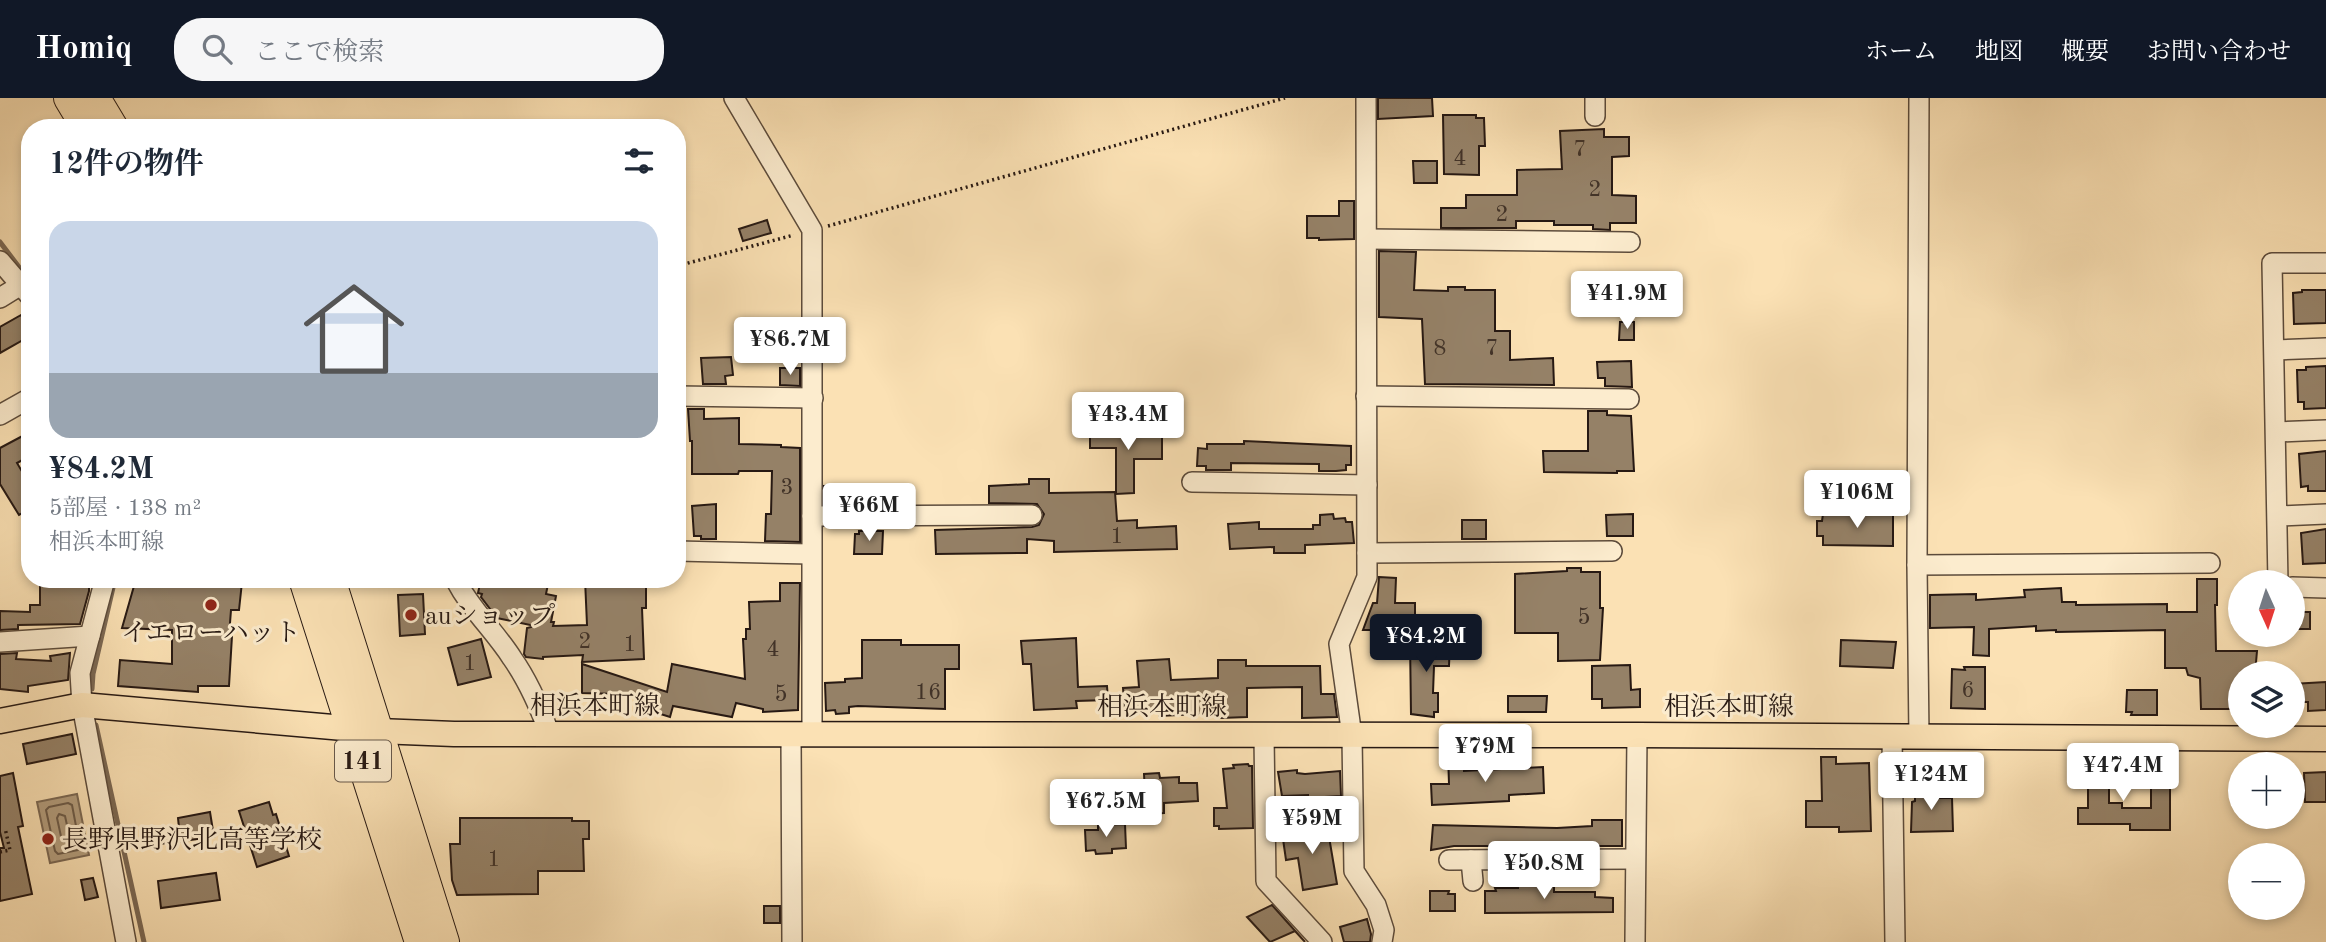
<!DOCTYPE html>
<html lang="ja">
<head>
<meta charset="utf-8">
<style>
  body { margin:0; font-family:"Old Standard TT","Noto Serif JP",serif; background:#f6f6f7; color:#1f2937; height:100vh; display:flex; flex-direction:column; font-size:26px; white-space:nowrap }
  * { box-sizing:border-box; margin:0 }
  p { font-size:23px; color:#747a83 }
  .icon { flex:none; width:38px; height:38px; fill:none; stroke:currentColor; stroke-width:2; stroke-linecap:round; stroke-linejoin:round }
  .map { position:relative; flex:1; overflow:hidden }
  .drawer { position:absolute; left:21px; top:21px; width:665px; height:469px; display:flex; flex-direction:column; background:#fff; border-radius:28px; box-shadow:0 4px 10px #0003 }
  .drawer>* { flex:none }
  .needle { width:46px; rotate:177deg }
  .controls { position:absolute; left:2228px; top:472px; display:grid; gap:14px }
  .controls a { display:grid; place-items:center; width:77px; height:77px; border-radius:50%; background:#fff; box-shadow:0 4px 10px #0003; font-size:35px }
  .price { position:absolute; translate:-50% -60px; padding:0 16px; border-radius:7px; background:#fff; color:#222; font-size:23px; line-height:46px; filter:drop-shadow(0 2px 4px #0008) }
  .price::after { content:''; position:absolute; left:50%; top:42px; width:21px; height:16px; margin-left:-10px; background:inherit; clip-path:polygon(0 0,100% 0,50% 100%) }
  .price.current { background:#111827; color:#fff }
  ul { padding:0; list-style:none }
  li { display:grid; align-content:center; gap:14px; height:371px; padding:0 28px }
  li+li { border-top:2px solid #e0e1e3 }
  li span { display:grid; place-items:center; height:217px; border-radius:21px; color:#555 }
  li>.icon { margin-inline-start:auto }
  span .icon { width:126px; height:126px; fill:#fffc; stroke-width:1 }
  li b { font-size:30px }
  h2 { display:flex; justify-content:space-between; align-items:center; height:84px; padding:0 28px; font-size:30px }
  header { display:flex; align-items:center; gap:42px; box-sizing:border-box; height:98px; padding:0 35px; background:#111827; color:#fff }
  header strong { font-size:33px }
  nav { display:flex; gap:38px; margin-inline-start:auto; font-size:24px }
  .search { width:490px; height:63px; background:#f6f6f7; display:flex; align-items:center; gap:18px; box-sizing:border-box; padding:0 24px; border-radius:28px; color:#747a83; font-size:26px }
  .map>svg:first-child { display:block }
</style>
</head>
<body>
<header>
<strong>Homiq</strong>
<div class="search"><svg class="icon" aria-label="search" viewBox="0 0 24 24"><circle cx="10" cy="10" r="6"/><path d="M15 15l6 6"/></svg>ここで検索</div>
<nav><a>ホーム</a><a>地図</a><a>概要</a><a>お問い合わせ</a></nav>
</header>
<div class="map">
<svg width="2326" height="844" viewBox="0 0 2326 844">
  <rect width="100%" height="100%" fill="#fbe1b4"/>
  <filter id="stains"><feTurbulence type="fractalNoise" baseFrequency=".00286" numOctaves="4"/><feColorMatrix values="0 0 0 0 .2 0 0 0 0 .09 0 0 0 0 .02 0 0 0 .5 -.17"/></filter>
  <radialGradient id="worn" r=".72"><stop offset=".6" stop-color="#630" stop-opacity="0"/><stop offset="1" stop-color="#630" stop-opacity=".3"/></radialGradient>
  <polygon fill="#b39d7d" stroke="#7b6853" stroke-width="2" points="77,696 89,757 50,765 37,704"/>
  <g fill="none" stroke-linecap="round" stroke-linejoin="round">
    <g stroke="#6d5b48" stroke-width="2">
      <polygon points="68,705 72,707 80,749 78,752 58,756 55,753 46,712 49,709"/>
      <polygon points="59,716 65,718 70,741 68,745 62,743 57,720"/>
    </g>
    <g stroke="#7b6853" stroke-width="5">
      <polyline points="0,144 28,181"/>
      <polyline points="92,591 93,576 115,481"/>
      <polyline points="96,627 144,844"/>
    </g>
  </g>
  <g fill="#958167" stroke="#271913" stroke-width="2">
    <polygon points="1378,0 1432,0 1433,18 1378,21"/>
    <polygon points="1443,17 1476,17 1476,20 1484,20 1485,48 1479,48 1479,77 1444,76"/>
    <polygon points="1604,31 1604,39 1629,39 1629,58 1612,59 1612,97 1636,98 1636,125 1610,125 1610,132 1593,131 1593,127 1554,127 1554,123 1516,123 1516,130 1441,130 1441,110 1466,110 1466,97 1517,97 1517,72 1562,71 1560,33"/>
    <polygon points="1413,63 1437,63 1437,85 1414,85"/>
    <polygon points="1339,103 1354,103 1354,141 1319,142 1319,140 1307,140 1307,118 1339,118"/>
    <polygon points="767,122 771,135 743,143 739,131"/>
    <polygon points="1379,153 1416,154 1414,192 1448,193 1448,189 1465,189 1465,192 1495,192 1495,233 1510,233 1510,262 1553,260 1554,287 1425,286 1422,221 1379,219"/>
    <polygon points="2302,192 2326,192 2326,225 2294,226 2293,195 2302,194"/>
    <polygon points="21,217 30,232 30,238 0,255 0,229"/>
    <polygon points="1620,224 1634,224 1634,242 1619,242"/>
    <polygon points="731,259 733,277 725,278 726,286 703,286 701,260"/>
    <polygon points="1631,263 1632,289 1605,288 1605,280 1598,280 1597,264"/>
    <polygon points="2326,268 2326,310 2304,311 2304,304 2298,304 2297,272 2306,272 2306,269"/>
    <polygon points="780,270 800,270 800,288 780,287"/>
    <polygon points="688,311 704,311 704,321 739,320 739,346 781,347 781,349 800,350 800,444 765,443 766,416 771,416 772,373 739,373 738,376 692,376 692,343 690,343"/>
    <polygon points="1588,313 1607,313 1607,317 1631,318 1634,373 1617,373 1617,375 1544,374 1543,353 1588,353"/>
    <polygon points="1090,332 1162,332 1162,361 1134,361 1134,395 1116,396 1116,350 1090,350"/>
    <polygon points="30,334 30,358 17,365 30,387 30,411 19,417 0,386 0,350"/>
    <polygon points="1244,343 1351,348 1351,367 1346,367 1346,372 1336,373 1319,373 1319,366 1231,365 1231,372 1206,372 1206,368 1197,368 1198,350 1207,351 1207,346 1244,346"/>
    <polygon points="2326,353 2326,393 2308,393 2308,388 2301,389 2299,356"/>
    <polygon points="1029,381 1049,381 1049,395 1115,394 1117,423 1137,422 1137,430 1176,428 1177,451 1054,454 1054,443 1027,441 1027,455 936,456 935,432 1032,429 1039,427 1044,416 1037,406 989,405 989,388 1029,386"/>
    <polygon points="850,387 851,405 824,405 824,388"/>
    <polygon points="904,391 905,405 874,405 874,393"/>
    <polygon points="716,406 716,441 701,441 701,438 694,438 692,408"/>
    <polygon points="1333,416 1334,421 1345,420 1346,424 1352,424 1354,445 1305,447 1305,455 1274,455 1274,449 1230,451 1228,426 1259,424 1259,431 1313,431 1313,427 1320,427 1320,417"/>
    <polygon points="1633,416 1633,438 1607,438 1606,417"/>
    <polygon points="1823,416 1893,416 1893,448 1823,447 1823,438 1817,438 1817,423 1822,423"/>
    <rect x="1462" y="422" width="24" height="19"/>
    <polygon points="2326,431 2326,465 2303,466 2301,435"/>
    <polygon points="859,433 883,433 882,456 854,456 855,436 859,436"/>
    <polygon points="1567,470 1581,470 1581,474 1600,474 1600,510 1603,510 1600,562 1558,563 1558,535 1515,535 1515,476 1567,473"/>
    <polygon points="1379,479 1396,480 1395,505 1415,505 1415,532 1363,532 1373,505 1377,505"/>
    <polygon points="40,481 89,481 89,493 80,526 18,527 18,531 0,532 0,513 30,514 30,507 40,507"/>
    <polygon points="136,481 233,481 233,485 242,484 239,512 231,512 229,538 232,538 229,588 198,588 198,594 118,588 120,562 172,566 172,532 122,530"/>
    <polygon points="481,481 549,481 546,496 556,498 551,524 554,524 553,528 587,527 585,481 646,481 646,510 642,510 644,561 582,564 583,557 543,559 543,561 526,559 524,556 527,530 535,528 497,520 481,499 482,496 478,495"/>
    <polygon points="2197,481 2217,481 2217,507 2215,507 2216,553 2257,553 2255,576 2240,576 2240,611 2201,611 2200,580 2188,577 2186,570 2165,570 2165,532 2056,534 2056,532 2036,533 2036,528 1989,531 1989,558 1973,557 1974,529 1930,530 1930,497 1976,496 1976,502 2025,499 2024,492 2061,490 2062,504 2076,504 2076,507 2167,506 2167,514 2197,514"/>
    <polygon points="780,485 800,485 798,612 763,614 763,611 736,605 732,619 673,608 670,619 648,612 653,597 582,595 582,566 667,594 672,566 745,581 743,541 746,541 746,531 750,531 749,504 780,503"/>
    <polygon points="423,496 425,536 400,538 398,497"/>
    <rect x="2292" y="514" width="18" height="17"/>
    <polygon points="1076,540 1078,589 1107,588 1108,602 1076,603 1077,610 1034,612 1031,566 1023,566 1021,543"/>
    <polygon points="481,541 491,579 458,587 448,550"/>
    <polygon points="862,542 901,542 901,547 959,547 959,571 945,571 945,611 858,608 849,609 849,615 836,616 835,612 826,613 825,585 845,584 845,581 862,580"/>
    <polygon points="1410,542 1450,543 1449,568 1434,568 1433,595 1438,595 1438,614 1434,614 1434,619 1411,616"/>
    <polygon points="1841,542 1896,544 1893,570 1840,568"/>
    <polygon points="17,555 16,561 51,563 50,558 70,555 68,582 28,588 28,594 0,591 0,556"/>
    <polygon points="1169,561 1171,582 1218,580 1218,562 1246,562 1246,568 1320,568 1321,596 1334,596 1337,619 1302,620 1302,589 1247,590 1247,619 1221,620 1221,615 1159,618 1159,614 1125,616 1123,590 1139,589 1137,563"/>
    <polygon points="1630,567 1631,592 1640,591 1640,609 1602,610 1602,601 1592,601 1592,568"/>
    <polygon points="1964,569 1985,569 1985,611 1951,610 1952,571 1965,572"/>
    <polygon points="2326,584 2326,612 2308,613 2308,604 2292,604 2292,586"/>
    <polygon points="2127,592 2157,592 2157,617 2131,617 2132,614 2126,614"/>
    <polygon points="1508,598 1547,598 1546,614 1508,614"/>
    <polygon points="72,636 76,656 27,666 23,646"/>
    <polygon points="1464,654 1464,673 1543,669 1544,695 1509,697 1509,703 1432,707 1431,686 1449,686 1448,655"/>
    <polygon points="1821,659 1836,659 1836,666 1869,665 1871,733 1839,734 1839,729 1806,729 1806,703 1822,703"/>
    <polygon points="2109,660 2109,705 2122,705 2122,710 2151,710 2151,684 2170,684 2170,732 2130,732 2130,726 2078,726 2078,710 2088,710 2088,661"/>
    <polygon points="1248,666 1249,668 1252,668 1253,730 1219,731 1219,728 1214,728 1214,710 1227,710 1223,671 1234,670 1233,667"/>
    <polygon points="1297,672 1297,675 1305,676 1340,673 1341,698 1308,700 1308,697 1282,698 1278,674"/>
    <polygon points="2326,674 2326,704 2305,704 2304,675"/>
    <polygon points="13,675 23,728 18,729 32,796 0,803 0,750 4,750 0,734 0,678"/>
    <polygon points="1159,675 1160,680 1179,679 1179,685 1197,685 1198,703 1164,705 1164,715 1146,716 1144,676"/>
    <polygon points="1915,688 1932,688 1932,700 1952,700 1953,733 1911,734 1912,704 1915,703"/>
    <polygon points="269,704 273,717 276,716 289,758 257,769 239,713"/>
    <polygon points="210,714 214,739 145,748 143,735 179,730 178,720"/>
    <polygon points="460,720 572,720 572,723 589,723 589,741 583,741 584,773 538,773 538,796 457,797 452,782 450,746 460,746"/>
    <polygon points="1592,722 1622,722 1622,748 1454,748 1431,752 1433,727 1557,730 1592,728"/>
    <polygon points="1125,726 1126,750 1112,751 1112,755 1096,756 1095,752 1086,753 1085,732 1098,732 1098,727"/>
    <polygon points="1327,727 1337,786 1303,792 1298,760 1286,762 1283,741 1289,740 1288,734"/>
    <polygon points="216,775 220,802 161,810 158,783"/>
    <polygon points="93,780 98,799 85,802 81,782"/>
    <polygon points="1518,787 1554,787 1554,794 1595,794 1595,799 1613,800 1613,814 1485,815 1485,793 1496,793 1495,790 1518,790"/>
    <polygon points="1430,793 1449,793 1448,796 1455,796 1455,813 1430,813"/>
    <polygon points="1272,807 1305,844 1295,833 1270,844 1247,819"/>
    <rect x="764" y="808" width="16" height="17"/>
    <polygon points="1367,821 1371,836 1370,844 1344,844 1340,829"/>
  </g>
  <g fill="none" stroke-linecap="round" stroke-linejoin="round">
    <defs>
      <g id="minor">
        <polyline points="734,0 812,132 812,637"/>
        <polyline points="1366,0 1367,479 1339,546 1352,638 1354,773 1376,807 1384,832 1382,844"/>
        <polyline points="1595,0 1595,18"/>
        <polyline points="1919,0 1917,467 1919,640"/>
        <polyline points="1367,141 1630,144"/>
        <polyline points="0,163 30,198"/>
        <polyline points="0,200 21,187"/>
        <polyline points="2275,252 2326,250"/>
        <polyline points="677,298 813,300"/>
        <polyline points="1366,298 1629,301"/>
        <polyline points="0,317 30,300"/>
        <polyline points="2277,334 2326,332"/>
        <polyline points="1192,384 1367,387"/>
        <polyline points="812,418 1032,417"/>
        <polyline points="2278,418 2326,416"/>
        <polyline points="677,453 811,456"/>
        <polyline points="1367,455 1612,453"/>
        <polyline points="1917,467 2210,465"/>
        <polyline points="105,481 80,575 82,607 126,844"/>
        <path d="M455,481C471,512 494,532 512,560C529,584 540,610 550,637"/>
        <polyline points="2278,485 2272,165 2326,165"/>
        <polyline points="2292,489 2326,490"/>
        <polyline points="0,544 90,538"/>
        <polyline points="791,637 792,844"/>
        <polyline points="1264,638 1266,783 1322,844"/>
        <polyline points="1892,639 1895,844"/>
        <polyline points="1449,762 1635,761"/>
        <polyline points="1471,762 1473,783"/>
        <polyline points="1635,844 1637,637"/>
      </g>
      <polyline id="major" points="0,623 82,607 378,633 454,636 1637,637 2326,641"/>
      <g id="highway">
        <polyline points="69,0 87,30"/>
        <polyline points="95,0 113,30"/>
        <polyline points="304,481 420,844"/>
        <polyline points="330,481 444,844"/>
      </g>
    </defs>
    <use href="#minor" stroke="#5c4b3b" stroke-width="22"/>
    <use href="#major" stroke="#271913" stroke-width="27"/>
    <use href="#highway" stroke="#271913" stroke-width="32"/>
    <g stroke="#271913" stroke-width="3.5" stroke-dasharray="2 3.5" stroke-linecap="butt">
      <polyline points="828,128 1285,0"/>
      <polyline points="677,168 794,137"/>
      <polyline points="0,754 10,752 5,730"/>
    </g>
    <use href="#minor" stroke="#fcecce" stroke-width="19"/>
    <use href="#major" stroke="#fbe1b4" stroke-width="24"/>
    <use href="#highway" stroke="#fbe1b4" stroke-width="30"/>
  </g>
  <g fill="#8f2418" stroke="#fcecce" stroke-width="2.5">
    <circle cx="211" cy="507" r="7"/>
    <circle cx="411" cy="517" r="7"/>
    <circle cx="48" cy="741" r="7"/>
  </g>
  <g text-anchor="middle" stroke-width="6" stroke-linejoin="round" paint-order="stroke">
    <g font-size="23" fill="#423328">
      <text x="1580" y="58">7</text>
      <text x="1460" y="67">4</text>
      <text x="1595" y="98">2</text>
      <text x="1502" y="123">2</text>
      <text x="1440" y="257">8</text>
      <text x="1492" y="257">7</text>
      <text x="787" y="396">3</text>
      <text x="1117" y="445">1</text>
      <text x="1584" y="526">5</text>
      <text x="585" y="550">2</text>
      <text x="630" y="553">1</text>
      <text x="773" y="558">4</text>
      <text x="470" y="572">1</text>
      <text x="1968" y="599">6</text>
      <text x="928" y="601">16</text>
      <text x="781" y="603">5</text>
      <text x="494" y="768">1</text>
    </g>
    <rect fill="#fcecce" stroke="#67584b" stroke-width="2" x="335" y="642.5" width="56" height="41" rx="5"/>
    <g font-size="24" font-weight="bold" fill="#271913">
      <text x="363" y="671">141</text>
    </g>
    <g font-size="26" fill="#271913" stroke="#fcecce" text-anchor="start">
      <text x="425" y="526">auショップ</text>
      <text x="211" y="543" text-anchor="middle">イエローハット</text>
      <text x="62" y="750">長野県野沢北高等学校</text>
    </g>
    <g font-size="26" fill="#271913" stroke="#fcecce">
      <text x="595" y="616">相浜本町線</text>
      <text x="1162" y="617">相浜本町線</text>
      <text x="1729" y="617">相浜本町線</text>
    </g>
  </g>
  <rect width="100%" height="100%" filter="url(#stains)"/>
  <rect width="100%" height="100%" fill="url(#worn)"/>
</svg>
<div class="controls">
<a><svg class="needle" viewBox="-14 -14 28 28"><path d="M0-13l5 13h-10z" fill="#e53935"/><path d="M0 13l5-13h-10z" fill="#747a83"/></svg></a>
<a><svg class="icon" aria-label="layers" viewBox="0 0 24 24"><path d="M12 4l9 5-9 5-9-5zM3 14l9 5 9-5"/></svg></a>
<a>+</a>
<a>−</a>
</div>
<b class="price" style="left:1627px;top:233px">¥41.9M</b>
<b class="price" style="left:790px;top:279px">¥86.7M</b>
<b class="price" style="left:1128px;top:354px">¥43.4M</b>
<b class="price" style="left:1857px;top:432px">¥106M</b>
<b class="price" style="left:869px;top:445px">¥66M</b>
<b class="price current" style="left:1426px;top:576px">¥84.2M</b>
<b class="price" style="left:1485px;top:686px">¥79M</b>
<b class="price" style="left:2123px;top:705px">¥47.4M</b>
<b class="price" style="left:1931px;top:714px">¥124M</b>
<b class="price" style="left:1106px;top:741px">¥67.5M</b>
<b class="price" style="left:1312px;top:758px">¥59M</b>
<b class="price" style="left:1544px;top:803px">¥50.8M</b>
<section class="drawer">
<h2>12件の物件<svg class="icon" aria-label="filters" viewBox="0 0 24 24"><path d="M4 7h16M4 17h16"/><circle cx="9" cy="7" r="2"/><circle cx="15" cy="17" r="2"/></svg></h2>
<ul>
<li><span style="background:linear-gradient(#c9d6e8 70%,#9aa5b1 0)"><svg class="icon" aria-label="home" viewBox="0 0 24 24"><path d="M3 11l9-7 9 7M6 9v11h12V9"/></svg></span><div><b>¥84.2M</b><p>5部屋 · 138 m²</p><p>相浜本町線</p></div></li>
</ul>
</section>
</div>
</body>
</html>
